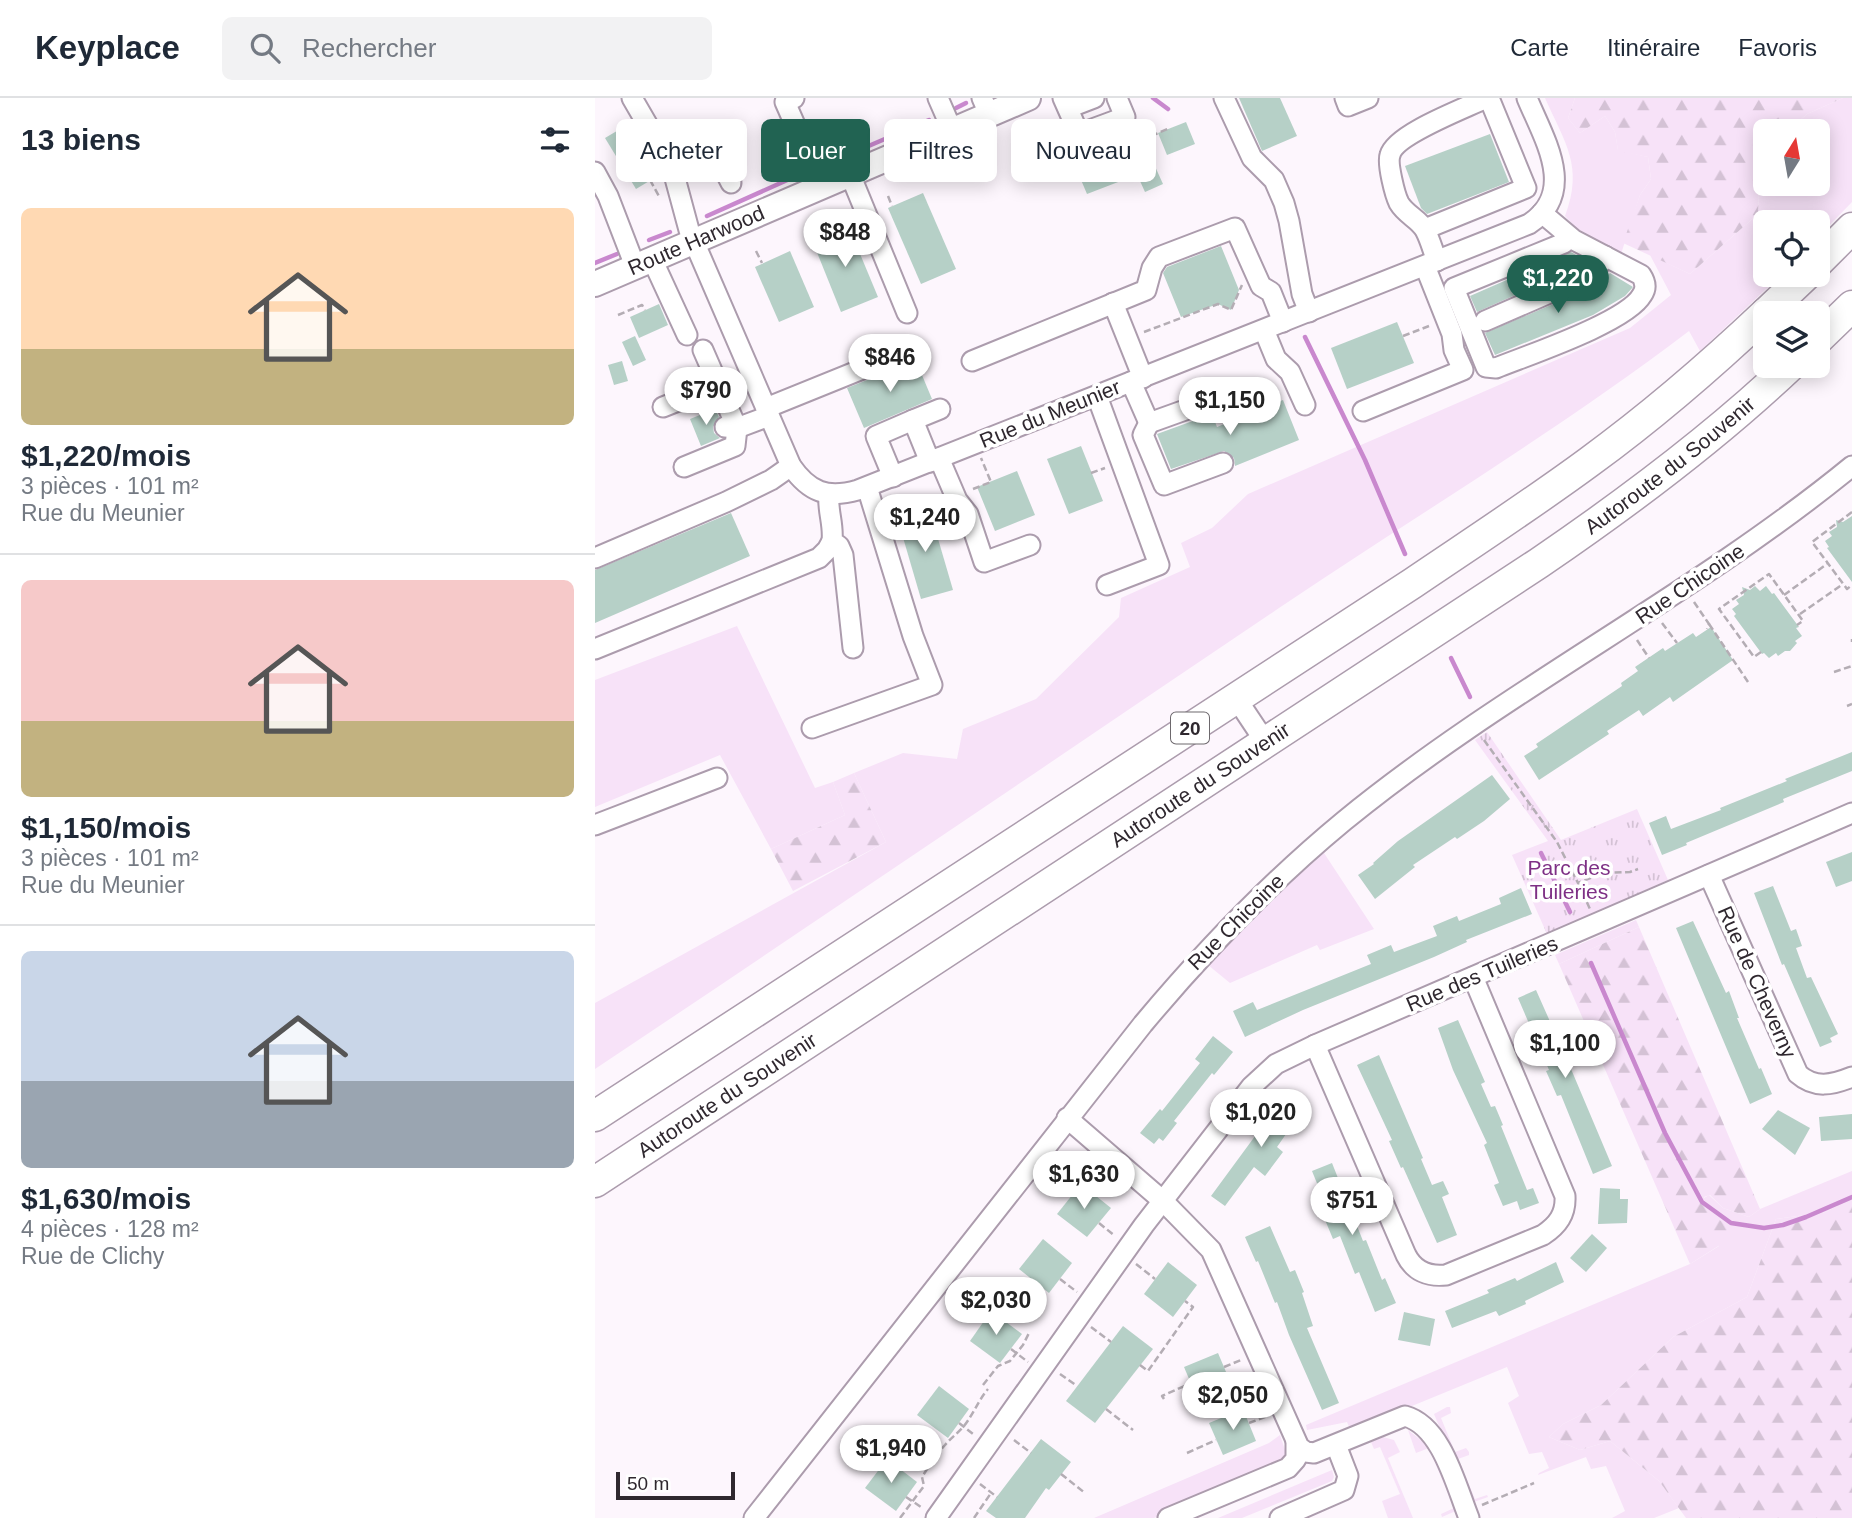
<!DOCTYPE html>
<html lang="fr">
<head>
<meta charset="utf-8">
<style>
  body { margin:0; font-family:Helvetica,sans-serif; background:#f2f2f3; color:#1f2937; height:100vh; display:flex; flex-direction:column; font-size:26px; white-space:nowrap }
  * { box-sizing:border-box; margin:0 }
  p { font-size:23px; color:#747a83 }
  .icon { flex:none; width:38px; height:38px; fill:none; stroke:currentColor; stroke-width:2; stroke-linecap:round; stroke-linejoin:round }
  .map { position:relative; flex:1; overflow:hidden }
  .side { display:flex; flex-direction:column; background:#fff; width:595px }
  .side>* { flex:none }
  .banner { position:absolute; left:21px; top:21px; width:665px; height:63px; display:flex; gap:14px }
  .needle { width:46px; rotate:11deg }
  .fabs { position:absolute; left:1158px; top:21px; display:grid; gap:14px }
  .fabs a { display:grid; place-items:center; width:77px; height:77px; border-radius:10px; background:#fff; box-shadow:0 4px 18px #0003; font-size:35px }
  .scale { position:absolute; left:21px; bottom:18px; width:119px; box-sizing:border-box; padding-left:7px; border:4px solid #2f282f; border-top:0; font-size:19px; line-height:24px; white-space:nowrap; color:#2f282f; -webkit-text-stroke:5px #fff; paint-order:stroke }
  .price { position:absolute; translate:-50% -60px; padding:0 16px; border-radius:24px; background:#fff; color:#222; font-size:23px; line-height:46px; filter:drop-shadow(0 2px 4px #0008) }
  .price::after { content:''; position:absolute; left:50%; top:42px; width:21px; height:16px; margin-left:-10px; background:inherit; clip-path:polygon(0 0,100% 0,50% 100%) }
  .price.on { background:#216352; color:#fff }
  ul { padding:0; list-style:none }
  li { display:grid; align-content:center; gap:14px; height:371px; padding:0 21px }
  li+li { border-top:2px solid #e0e1e3 }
  li span { display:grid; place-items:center; height:217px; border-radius:10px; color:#555 }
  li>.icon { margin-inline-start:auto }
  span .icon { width:126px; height:126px; fill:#fffc; stroke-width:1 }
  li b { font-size:30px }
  h2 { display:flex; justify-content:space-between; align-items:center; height:84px; padding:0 21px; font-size:30px }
  .pill { padding:0 24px; border-radius:10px; background:#fff; box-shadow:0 4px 18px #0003; font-size:24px; line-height:63px }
  .pill.on { background:#216352; color:#fff }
  header { display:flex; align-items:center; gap:42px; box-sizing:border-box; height:98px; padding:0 35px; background:#fff; border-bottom:2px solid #e0e1e3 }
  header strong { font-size:33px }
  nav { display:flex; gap:38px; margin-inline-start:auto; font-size:24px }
  .search { width:490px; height:63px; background:#f2f2f3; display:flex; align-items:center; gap:18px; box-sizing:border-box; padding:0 24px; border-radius:10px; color:#747a83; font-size:26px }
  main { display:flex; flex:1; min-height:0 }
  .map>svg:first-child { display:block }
</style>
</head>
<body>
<header>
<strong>Keyplace</strong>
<div class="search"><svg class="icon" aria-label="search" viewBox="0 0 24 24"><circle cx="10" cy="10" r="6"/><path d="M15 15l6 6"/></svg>Rechercher</div>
<nav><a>Carte</a><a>Itinéraire</a><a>Favoris</a></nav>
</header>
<main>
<section class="side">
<h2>13 biens<svg class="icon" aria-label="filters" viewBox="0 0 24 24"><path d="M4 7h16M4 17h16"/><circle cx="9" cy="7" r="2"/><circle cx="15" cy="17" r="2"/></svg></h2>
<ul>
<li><span style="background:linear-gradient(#ffd9b3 65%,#c2b280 0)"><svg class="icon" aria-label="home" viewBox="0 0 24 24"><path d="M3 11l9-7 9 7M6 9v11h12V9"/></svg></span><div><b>$1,220/mois</b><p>3 pièces · 101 m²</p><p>Rue du Meunier</p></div></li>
<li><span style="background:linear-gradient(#f6c9c9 65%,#c2b280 0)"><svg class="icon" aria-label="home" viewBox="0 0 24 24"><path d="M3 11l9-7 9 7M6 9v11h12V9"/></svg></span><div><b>$1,150/mois</b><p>3 pièces · 101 m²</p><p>Rue du Meunier</p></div></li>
<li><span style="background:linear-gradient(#c9d6e8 60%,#9aa5b1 0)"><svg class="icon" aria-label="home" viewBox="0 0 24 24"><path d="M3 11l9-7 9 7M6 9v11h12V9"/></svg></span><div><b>$1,630/mois</b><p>4 pièces · 128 m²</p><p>Rue de Clichy</p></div></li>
</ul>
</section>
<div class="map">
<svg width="1257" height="1420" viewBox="0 0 1257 1420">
  <defs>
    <pattern id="forest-firs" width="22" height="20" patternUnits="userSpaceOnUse" patternTransform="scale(1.75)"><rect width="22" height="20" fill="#f7e2f8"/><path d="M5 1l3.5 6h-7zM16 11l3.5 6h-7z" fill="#d4c2d5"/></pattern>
    <pattern id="park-tufts" width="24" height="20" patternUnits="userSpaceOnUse" patternTransform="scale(1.75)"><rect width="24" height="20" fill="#f7e2f8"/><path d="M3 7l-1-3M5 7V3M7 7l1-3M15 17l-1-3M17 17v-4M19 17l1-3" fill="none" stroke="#d4c2d5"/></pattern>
  </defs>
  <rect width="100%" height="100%" fill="#fdf6fd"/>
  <g fill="#f7e2f8">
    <path d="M950,0H980L973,20L985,35L1010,18L1020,34L1023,52L1053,59L1056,81L1045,97L1026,156L980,129L970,118C989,68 970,45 950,0Z"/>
    <path d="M1248,0H1257V104L1223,139V124H1171V177H1186L1105,253L1094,233C965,331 827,414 693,504C462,660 232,816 0,971V905L291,744L259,675L308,655L362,661L368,631L441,601L524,519L526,500L595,469L586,445L617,430L653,396L1035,230L1076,197L1055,157L1095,176L1163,116L1164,91L1171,70V86H1223V33H1193L1212,16Z"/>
    <polygon points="142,528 220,690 238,684 250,717 176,751 125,657 0,709 0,582"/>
    <polygon points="729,755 779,831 725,852 722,847 635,885 613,867 690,789"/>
    <polygon points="1041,822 1044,829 964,866 960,857"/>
    <polygon points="1257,1073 1257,1099 1231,1114 1181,1121 1152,1199 1078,1239 1006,1307 968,1326 954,1339 985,1352 1015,1343 1064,1383 1084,1410 1059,1420 1017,1420 1030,1413 1011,1368 996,1371 991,1359 943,1377 944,1375 954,1370 947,1354 934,1356 913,1305 924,1298 912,1269 756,1333 752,1324 712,1332 711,1327 1095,1166 1124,1148 1109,1100 1114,1097 1128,1110 1154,1119 1165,1111"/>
    <polygon points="852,1309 855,1309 856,1315 846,1320 860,1354 871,1350 874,1354 874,1357 863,1361 880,1401 892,1397 893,1399 876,1405 839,1316"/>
    <polygon points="813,1332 836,1350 863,1412 847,1419 846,1416 859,1410 834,1350 821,1355"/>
    <polygon points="685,1337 692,1358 683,1369 559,1420 499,1420 674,1345"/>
    <polygon points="788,1339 799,1342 805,1354 793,1360 818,1420 793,1420 787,1403 805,1396 785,1349 779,1351 776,1344"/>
    <polygon points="737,1372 739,1379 737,1383 647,1420 623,1420"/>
  </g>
  <g fill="url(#forest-firs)">
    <polygon points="980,0 1248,0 1212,16 1193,33 1171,33 1171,70 1164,91 1163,116 1095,176 1028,145 1045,97 1056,81 1053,59 1023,53 1020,34 1010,18 985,35 973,20"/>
    <polygon points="259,675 291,744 198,793 176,751 250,717 238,684"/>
    <polygon points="1044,829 1165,1111 1154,1119 1128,1110 1115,1097 1109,1099 1115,1113 1136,1132 1125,1147 1095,1166 964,866"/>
    <polygon points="1257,1099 1257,1420 1091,1420 1064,1383 1015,1343 985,1352 954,1339 968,1326 1006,1307 1078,1239 1152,1199 1181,1121 1231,1114"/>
  </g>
  <polygon fill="url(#park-tufts)" points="892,634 966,742 1042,711 1073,782 952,836 917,757 953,743 880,642"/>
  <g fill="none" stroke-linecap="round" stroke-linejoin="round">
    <g stroke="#c988ce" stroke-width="4.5">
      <polyline points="558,0 573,11"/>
      <polyline points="361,10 371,5"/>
      <polyline points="241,62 334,22"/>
      <polyline points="112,118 199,79"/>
      <polyline points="54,142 75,134"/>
      <polyline points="0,165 22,156"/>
      <polyline points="710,239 770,362 810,456"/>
      <polyline points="856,560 875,599"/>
      <polyline points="946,755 975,814"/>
      <polyline points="996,865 1070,1035 1107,1104 1136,1125 1169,1130 1188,1127 1211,1119 1257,1099"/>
    </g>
  </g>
  <g fill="#b6d0c7">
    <polygon points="644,0 685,0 702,38 667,53"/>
    <polygon points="37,24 66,76 41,91 10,40"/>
    <polygon points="591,24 600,46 572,57 563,35"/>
    <polygon points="895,36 914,84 832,116 826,110 810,68"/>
    <polygon points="516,37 520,45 518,50 531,81 492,96 475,56"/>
    <polygon points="558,64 568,86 550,94 540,72"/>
    <polygon points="328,95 361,171 326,186 293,110"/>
    <polygon points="253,127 283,199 246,214 217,142"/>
    <polygon points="626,148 644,192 636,212 623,206 586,219 568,175 572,169"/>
    <polygon points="195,153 219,209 184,224 160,169"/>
    <polygon points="976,154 992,163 990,166 882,214 875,198"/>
    <polygon points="1015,175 1038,189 1030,198 998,217 900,257 890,235 1003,187"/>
    <polygon points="64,206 73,227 44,240 35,219"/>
    <polygon points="802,224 819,265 752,291 736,250"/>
    <polygon points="40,238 51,262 38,268 27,244"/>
    <polygon points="319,258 337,301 269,330 252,290 312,266"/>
    <polygon points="27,263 33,283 19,287 13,267"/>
    <polygon points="688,302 704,342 640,368 639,360 629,353 576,371 562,336 617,316 622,329"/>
    <polygon points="120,311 124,319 118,329 119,335 125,340 106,348 95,321"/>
    <polygon points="486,348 508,403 474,416 452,361"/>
    <polygon points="422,373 440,417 400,433 382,389"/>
    <polygon points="334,410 358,492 326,501 302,419"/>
    <polygon points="136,415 155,458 0,525 0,472"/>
    <polygon points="1257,418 1257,484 1232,450 1234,449 1230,443 1237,438 1234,434 1242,429 1241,422 1248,424"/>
    <polygon points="1160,488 1165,493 1171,488 1177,496 1179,495 1204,529 1201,530 1207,538 1200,543 1202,545 1195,553 1190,553 1183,558 1181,555 1174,560 1169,555 1167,556 1139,518 1141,516 1137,511 1144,506 1141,502 1149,497 1147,489 1155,492"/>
    <polygon points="1116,529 1138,562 1078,604 1075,599 1048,618 1044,612 1012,633 1014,636 944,682 929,658 943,649 941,646 1027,588 1026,585 1043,573 1040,569 1068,550 1070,553 1098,535 1101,539"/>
    <polygon points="1257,654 1257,673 1188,701 1189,704 1091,745 1092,747 1067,757 1054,725 1071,718 1076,731 1126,712 1125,710 1192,683 1190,681"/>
    <polygon points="897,677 915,701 889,723 862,741 860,739 818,767 820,769 780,801 763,777 779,766 778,765 803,743"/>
    <polygon points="1257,754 1257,783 1241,789 1231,764"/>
    <polygon points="1178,788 1196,833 1201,831 1207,848 1201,850 1212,880 1216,879 1243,936 1235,940 1237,944 1225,949 1189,866 1187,867 1159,795"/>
    <polygon points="926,790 937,816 871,842 872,844 839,859 708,912 650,939 638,913 658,904 662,912 776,866 772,857 796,847 799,854 842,838 838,828 862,818 864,823 906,806 904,800"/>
    <polygon points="1098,823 1131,895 1134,893 1144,920 1142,920 1164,971 1166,970 1177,996 1155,1006 1081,830"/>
    <polygon points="941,892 957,928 962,926 972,949 968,952 1017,1068 998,1076 966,997 962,998 951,973 954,972 923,900"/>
    <polygon points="863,922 890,984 886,986 896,1009 900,1008 908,1027 906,1028 932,1092 938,1090 944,1105 925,1112 922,1103 908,1108 899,1087 904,1085 889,1047 892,1045 858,972 843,930"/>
    <polygon points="618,938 638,954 619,977 617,975 579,1023 582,1025 568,1043 564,1040 559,1046 545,1035 565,1011 567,1013 605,965 600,961"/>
    <polygon points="784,957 828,1060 826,1061 837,1087 848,1083 854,1096 847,1099 862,1137 842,1145 808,1069 806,1070 794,1043 797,1042 762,967"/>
    <polygon points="700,997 712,1006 682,1049 688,1054 670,1078 659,1069 630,1108 616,1098 688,1000 695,1004"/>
    <polygon points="1183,1012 1215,1030 1200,1057 1167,1031"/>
    <polygon points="1257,1016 1257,1041 1226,1043 1224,1019"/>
    <polygon points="737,1065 768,1143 771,1142 787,1182 790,1180 801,1205 780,1214 764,1174 760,1176 745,1138 738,1141 728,1117 734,1115 717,1073"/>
    <polygon points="486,1086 516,1110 492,1139 462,1116"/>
    <polygon points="1005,1090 1025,1091 1025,1101 1033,1101 1032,1125 1003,1126"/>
    <polygon points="675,1128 695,1174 700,1172 709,1194 707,1195 718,1228 712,1230 744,1305 727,1312 694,1237 682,1204 680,1205 663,1163 661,1164 650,1139"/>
    <polygon points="997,1136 1012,1150 991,1174 975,1160"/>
    <polygon points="448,1141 477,1165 454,1195 424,1171"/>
    <polygon points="573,1164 602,1187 578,1219 549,1196"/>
    <polygon points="961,1164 969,1184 930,1203 931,1206 904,1218 901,1213 857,1230 850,1213 894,1195 892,1192 920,1180 922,1183"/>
    <polygon points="396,1213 427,1236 405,1265 375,1243"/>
    <polygon points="809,1214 840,1221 835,1248 803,1242"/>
    <polygon points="528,1228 558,1251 500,1325 471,1303"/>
    <polygon points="623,1255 637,1288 603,1302 589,1269"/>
    <polygon points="344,1288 374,1311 353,1340 322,1317"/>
    <polygon points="648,1311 661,1343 628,1357 614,1325"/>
    <polygon points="446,1341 476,1364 454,1392 451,1390 430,1420 401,1420 391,1413"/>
    <polygon points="292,1361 322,1384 301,1413 270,1390"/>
  </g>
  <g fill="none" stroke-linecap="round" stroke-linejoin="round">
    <defs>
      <g id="minor">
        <path d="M37,0L77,69L94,132L196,368C214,394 232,401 263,392L934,126C983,94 949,41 932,0"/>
        <polyline points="199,0 190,4 227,88"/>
        <polyline points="343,0 357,32"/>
        <polyline points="387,0 394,16"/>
        <polyline points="468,0 484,36 530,19 522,0"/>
        <polyline points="629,0 657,60 679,82 689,105 694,123 707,196 714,214"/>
        <polyline points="750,0 753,8 773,0"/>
        <polyline points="473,10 499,0"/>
        <polyline points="117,48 136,85"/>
        <polyline points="0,74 13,98 40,168"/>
        <polyline points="255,76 312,215"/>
        <path d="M947,115L979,142L1046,177C1050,183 1052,190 1047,197C1032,224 933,257 901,270L891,269L859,190L969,145L974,139"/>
        <polyline points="830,131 931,90 894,0"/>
        <polyline points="57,161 92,237"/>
        <path d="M842,163C838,153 835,141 830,132C824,121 811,117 804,105C800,97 792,66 795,57C800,36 871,10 891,0"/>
        <polyline points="518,205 548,280"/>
        <polyline points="890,223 998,176 1010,158"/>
        <polyline points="669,232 681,261 695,274 710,307"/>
        <polyline points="108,252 142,330 174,318"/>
        <polyline points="377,263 551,192 557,170 564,159 640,130 666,188 676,194 688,224"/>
        <polyline points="536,284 554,325 643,293"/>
        <polyline points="502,298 564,467 512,487"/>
        <polyline points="68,309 123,287"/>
        <polyline points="171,310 307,255"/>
        <polyline points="768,313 868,272 859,252 857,236 830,168"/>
        <polyline points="318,322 345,311"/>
        <polyline points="554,325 548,337 569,387 628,365"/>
        <polyline points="344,360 362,402 373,416 389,464 435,447"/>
        <polyline points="89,369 140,348 142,330 130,329"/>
        <polyline points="298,379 281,338 318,322 335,364"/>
        <path d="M234,396C232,412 239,426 237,443L244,448L248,457L258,550"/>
        <polyline points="0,460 131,404 176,382 196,368"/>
        <polyline points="0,551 224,460 232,452 237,443"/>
        <polyline points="641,600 671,645"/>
        <polyline points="217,630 337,587 318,538 272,389"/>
        <polyline points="0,727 122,680"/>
        <path d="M1114,777L1203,976C1220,991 1237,987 1257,979"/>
        <path d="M720,947L811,1157C819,1173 833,1179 851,1177L948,1137C963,1127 971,1116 970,1098L878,879"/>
        <path d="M472,1020L568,1103L616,1152L704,1349L711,1354L719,1355L810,1318C847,1328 861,1388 874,1420"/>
        <path d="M159,1420L548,926C610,852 675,784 749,723C909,592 1097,499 1257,368"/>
        <polyline points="341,1420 549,1127 656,989 681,966 720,947 1257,715"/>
        <polyline points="573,1420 693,1370 701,1361 701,1344"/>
        <polyline points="685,1420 749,1392 753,1378 741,1347"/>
      </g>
      <g id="major">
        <path id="s1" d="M0,186L433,0"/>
      </g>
      <g id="highway">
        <polyline points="1223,164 1257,130"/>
        <polyline points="1171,215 1211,177"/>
        <polyline points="1223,241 1257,208"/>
        <path d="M0,1018L818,485C877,445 937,406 994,364C1057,318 1115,268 1171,215"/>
        <path id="s2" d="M0,1084L944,465C1032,405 1118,341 1195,268"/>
      </g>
    </defs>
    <use href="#minor" stroke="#ac9cad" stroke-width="23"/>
    <use href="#major" stroke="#ac9cad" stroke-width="28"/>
    <use href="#highway" stroke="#ac9cad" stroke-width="33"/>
    <g stroke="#b4adb4" stroke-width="2.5" stroke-dasharray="7 3.5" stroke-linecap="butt">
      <polyline points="556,38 575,30"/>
      <polyline points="55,82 65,100"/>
      <polyline points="293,98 297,108"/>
      <polyline points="244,117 249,129"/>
      <polyline points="161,153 167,165"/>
      <polyline points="23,217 47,207 50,212"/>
      <polyline points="549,234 623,206 636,212 647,187"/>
      <polyline points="808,238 834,228"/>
      <polyline points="496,375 510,370"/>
      <polyline points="378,391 396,384 386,360"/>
      <polyline points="1257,414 1217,444 1252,491 1257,487"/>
      <polyline points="1189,497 1232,466"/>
      <polyline points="1099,504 1114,526 1112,531"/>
      <polyline points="1205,516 1248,486"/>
      <polyline points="1067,525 1082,545"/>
      <polyline points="1114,526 1153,584"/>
      <polyline points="1257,541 1257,544"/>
      <polyline points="1042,542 1054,560"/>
      <polyline points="1166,554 1159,559 1124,511 1174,476 1208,523 1202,527"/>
      <polyline points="1239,574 1257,568"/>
      <polyline points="1252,608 1257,606"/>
      <polyline points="889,642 962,744 983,785 1008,775 1035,774 1043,771"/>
      <polyline points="983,785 995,811"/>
      <polyline points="504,1125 520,1138"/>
      <polyline points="541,1166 560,1181"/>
      <polyline points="465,1181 482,1194"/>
      <polyline points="496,1229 516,1244"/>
      <polyline points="416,1251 433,1264"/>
      <polyline points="545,1267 553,1273 598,1209 590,1203"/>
      <polyline points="629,1269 646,1262"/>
      <polyline points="465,1276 482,1288"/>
      <polyline points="388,1287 403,1268 415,1263 428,1247 435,1233"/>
      <polyline points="569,1301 567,1298 596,1285"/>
      <polyline points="511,1311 538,1332"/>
      <polyline points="364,1325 378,1336"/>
      <polyline points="654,1325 673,1318"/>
      <polyline points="419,1342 436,1355"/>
      <polyline points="592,1355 621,1342"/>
      <polyline points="466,1376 490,1395"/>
      <polyline points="385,1386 402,1399"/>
      <polyline points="311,1399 326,1409"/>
      <polyline points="887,1407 939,1385"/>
      <path d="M305,1420L329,1388L327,1379C334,1368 341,1357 350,1347C356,1340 363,1335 369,1328C379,1315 383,1303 393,1291"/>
      <polyline points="379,1420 396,1395"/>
    </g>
    <use href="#minor" stroke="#fff" stroke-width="19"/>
    <use href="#major" stroke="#fff" stroke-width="24"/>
    <use href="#highway" stroke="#fff" stroke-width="30"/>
  </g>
  <g text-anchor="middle" stroke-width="7" stroke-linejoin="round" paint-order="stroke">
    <rect fill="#fff" stroke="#6d686d" stroke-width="2" x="576" y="614.5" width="38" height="31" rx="5"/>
    <g font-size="19" font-weight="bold" fill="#2f282f">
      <text x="595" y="637">20</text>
    </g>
    <g font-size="21" fill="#2f282f" stroke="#fff">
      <text dy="7" stroke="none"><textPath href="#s1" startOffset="110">Route Harwood</textPath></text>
      <text transform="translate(455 316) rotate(-22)" y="7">Rue du Meunier</text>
      <text dy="7" stroke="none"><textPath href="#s2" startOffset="1292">Autoroute du Souvenir</textPath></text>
      <text transform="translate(1095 486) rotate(-34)" y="7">Rue Chicoine</text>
      <text dy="7" stroke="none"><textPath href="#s2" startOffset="724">Autoroute du Souvenir</textPath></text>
      <text transform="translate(641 824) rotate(-45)" y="7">Rue Chicoine</text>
      <text transform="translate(887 876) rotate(-23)" y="7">Rue des Tuileries</text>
      <text transform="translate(1162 884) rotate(66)" y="7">Rue de Cheverny</text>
      <text dy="7" stroke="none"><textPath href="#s2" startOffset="158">Autoroute du Souvenir</textPath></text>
    </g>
    <g font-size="21" fill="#7e3085" stroke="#fff">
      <text x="974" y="777">Parc des<tspan x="974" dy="24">Tuileries</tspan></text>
    </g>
  </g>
</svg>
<div class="fabs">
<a><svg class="needle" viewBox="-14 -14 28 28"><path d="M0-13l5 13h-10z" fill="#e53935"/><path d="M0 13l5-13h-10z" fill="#747a83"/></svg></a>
<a><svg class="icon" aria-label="locate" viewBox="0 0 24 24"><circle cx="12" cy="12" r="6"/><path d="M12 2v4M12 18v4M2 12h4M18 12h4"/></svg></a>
<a><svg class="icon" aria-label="layers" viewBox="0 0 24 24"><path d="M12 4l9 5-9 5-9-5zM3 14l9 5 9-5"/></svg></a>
</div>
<div class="scale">50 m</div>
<b class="price" style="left:250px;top:171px">$848</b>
<b class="price on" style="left:963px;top:217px">$1,220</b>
<b class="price" style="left:295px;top:296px">$846</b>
<b class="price" style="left:111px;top:329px">$790</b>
<b class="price" style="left:635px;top:339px">$1,150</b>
<b class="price" style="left:330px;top:456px">$1,240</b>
<b class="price" style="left:970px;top:982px">$1,100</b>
<b class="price" style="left:666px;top:1051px">$1,020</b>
<b class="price" style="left:489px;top:1113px">$1,630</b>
<b class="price" style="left:757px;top:1139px">$751</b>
<b class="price" style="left:401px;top:1239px">$2,030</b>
<b class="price" style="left:638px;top:1334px">$2,050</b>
<b class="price" style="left:296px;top:1387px">$1,940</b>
<div class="banner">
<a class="pill">Acheter</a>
<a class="pill on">Louer</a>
<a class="pill">Filtres</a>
<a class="pill">Nouveau</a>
</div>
</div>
</main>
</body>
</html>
